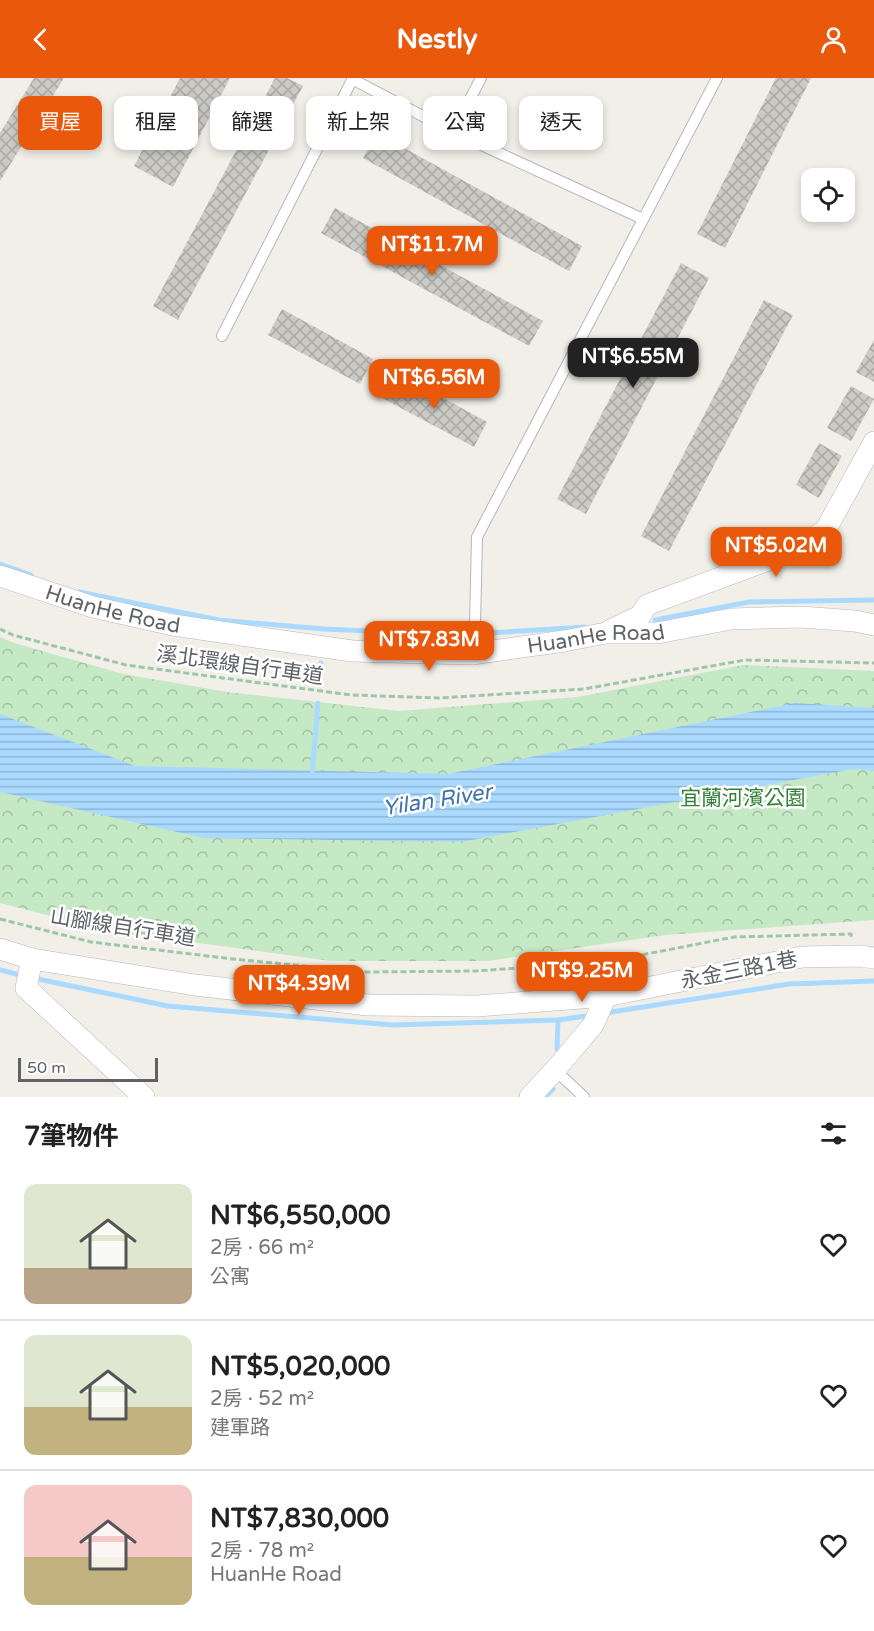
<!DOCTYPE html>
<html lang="zh-TW">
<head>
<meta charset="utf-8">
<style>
  body { margin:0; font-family:"Varela Round","Noto Sans TC",sans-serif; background:#f6f6f6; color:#222; height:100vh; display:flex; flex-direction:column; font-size:22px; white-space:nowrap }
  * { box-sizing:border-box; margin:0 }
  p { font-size:20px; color:#767676 }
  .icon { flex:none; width:33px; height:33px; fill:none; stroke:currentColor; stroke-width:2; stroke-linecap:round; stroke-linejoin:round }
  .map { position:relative; height:1019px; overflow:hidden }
  .panel { display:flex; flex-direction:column; background:#fff; flex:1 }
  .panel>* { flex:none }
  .hud { position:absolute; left:18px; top:18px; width:838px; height:54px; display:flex; gap:12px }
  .tools { position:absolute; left:801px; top:90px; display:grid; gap:12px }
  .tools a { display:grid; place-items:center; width:54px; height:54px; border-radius:12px; background:#fff; box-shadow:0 3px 9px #0003; font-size:30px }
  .scale { position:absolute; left:18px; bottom:15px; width:140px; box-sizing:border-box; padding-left:6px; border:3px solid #5f6368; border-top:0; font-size:16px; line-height:21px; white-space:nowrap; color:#5f6368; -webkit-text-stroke:4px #fff; paint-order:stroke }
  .price { position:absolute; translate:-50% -51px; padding:0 14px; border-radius:12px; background:#ea580c; color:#fff; font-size:20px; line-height:39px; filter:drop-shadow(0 2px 3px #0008) }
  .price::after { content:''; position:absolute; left:50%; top:36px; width:18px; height:14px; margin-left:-9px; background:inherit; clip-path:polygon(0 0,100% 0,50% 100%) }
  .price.active { background:#222; color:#fff }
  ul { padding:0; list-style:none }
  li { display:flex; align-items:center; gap:18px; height:150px; padding:0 24px }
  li+li { border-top:2px solid #e0e0e0 }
  li span { display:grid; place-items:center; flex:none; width:168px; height:120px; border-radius:12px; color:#555 }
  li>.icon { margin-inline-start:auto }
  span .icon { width:72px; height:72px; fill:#fffc; stroke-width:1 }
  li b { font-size:26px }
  h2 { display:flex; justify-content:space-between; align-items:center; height:72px; padding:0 24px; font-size:26px }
  .pill { padding:0 21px; border-radius:12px; background:#fff; box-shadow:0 3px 9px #0003; font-size:21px; line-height:54px }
  .pill.active { background:#ea580c; color:#fff }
  header { display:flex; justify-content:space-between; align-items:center; height:78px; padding:0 24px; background:#ea580c; color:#fff; font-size:27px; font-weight:700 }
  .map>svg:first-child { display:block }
</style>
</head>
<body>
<header><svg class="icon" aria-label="back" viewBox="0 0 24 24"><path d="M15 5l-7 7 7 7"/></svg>Nestly<svg class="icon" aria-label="person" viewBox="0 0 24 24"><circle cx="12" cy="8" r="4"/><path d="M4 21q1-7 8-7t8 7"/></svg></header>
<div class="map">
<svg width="874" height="1019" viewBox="0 0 874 1019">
  <defs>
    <pattern id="forest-crowns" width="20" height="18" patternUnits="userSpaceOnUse" patternTransform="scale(1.5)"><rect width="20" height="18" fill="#c5e8c5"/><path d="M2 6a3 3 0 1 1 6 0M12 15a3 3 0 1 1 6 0" fill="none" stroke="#a3c0a4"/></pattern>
    <pattern id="water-rules" width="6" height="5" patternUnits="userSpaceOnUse" patternTransform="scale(1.5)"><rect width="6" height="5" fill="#aadaff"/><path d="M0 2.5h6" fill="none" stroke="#8eb4d2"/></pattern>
    <pattern id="building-cross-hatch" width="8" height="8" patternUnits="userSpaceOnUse" patternTransform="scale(1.5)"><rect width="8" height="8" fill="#cccac5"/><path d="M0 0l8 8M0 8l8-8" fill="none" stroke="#a9a8a4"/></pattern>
  </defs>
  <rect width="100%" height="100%" fill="#f1efe8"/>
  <polygon fill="url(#forest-crowns)" points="0,559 14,565 123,596 227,614 399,633 578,619 743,587 874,593 874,842 665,857 488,883 331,883 109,853 0,825"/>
  <polygon fill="url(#water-rules)" points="795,625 874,630 874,693 853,691 461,764 204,760 0,714 0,636 135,688 448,696"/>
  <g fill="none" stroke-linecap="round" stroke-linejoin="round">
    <g stroke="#aadaff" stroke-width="5">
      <polyline points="0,486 31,497"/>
      <polyline points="79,514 219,542 324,551 464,557"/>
      <polyline points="655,542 749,524 874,522"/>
      <polyline points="489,555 585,549"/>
      <polyline points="320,600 321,585"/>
      <polyline points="312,698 318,625"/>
      <polyline points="0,892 24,898"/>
      <polyline points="33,900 168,928 393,947 558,942 593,937"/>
      <polyline points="605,935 789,906 874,903"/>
      <polyline points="557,971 558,942"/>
      <polyline points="545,1019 553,1011"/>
    </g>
  </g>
  <g fill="url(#building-cross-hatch)">
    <polygon points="34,0 64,0 0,103 0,55"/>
    <polygon points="180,0 230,0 173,109 134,88"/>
    <polygon points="275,0 287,0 303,8 178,242 153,228"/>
    <polygon points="776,0 811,0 725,170 697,156"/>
    <polygon points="377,55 582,168 569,193 363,80"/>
    <polygon points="335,130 543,243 529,268 321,155"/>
    <polygon points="681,185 709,200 586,436 557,421"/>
    <polygon points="764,222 793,237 669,473 641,458"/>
    <polygon points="282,231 373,281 360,306 268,257"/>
    <polygon points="874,262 874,304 856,294"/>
    <polygon points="396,294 487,344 474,369 382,320"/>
    <polygon points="851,308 874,321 851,363 827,350"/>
    <polygon points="819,365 842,378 819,420 796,407"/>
  </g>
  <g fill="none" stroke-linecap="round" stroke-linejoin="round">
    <defs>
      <g id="lane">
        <polyline points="352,1 453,54 643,141"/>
        <polyline points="453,54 481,0"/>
        <polyline points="222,258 353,0"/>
        <polyline points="472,576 475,547 477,459 717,0"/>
        <polyline points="555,992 584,1019"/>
      </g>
      <g id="street">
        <path id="s1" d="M0,498L93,529L173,547L352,573L472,576L564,563L606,555H657L731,541L801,539L855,543L874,547"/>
        <polyline points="609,553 640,538 647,527 784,476 825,453 874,364"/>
        <polyline points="0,871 32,881 195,907 368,927 477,928 606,918 802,879 861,878 874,880"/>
        <polyline points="32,881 26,910 144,1019"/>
        <polyline points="530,1019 555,992 593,947 606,918"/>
      </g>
    </defs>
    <use href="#lane" stroke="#b5b8bc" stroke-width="12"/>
    <use href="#street" stroke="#b5b8bc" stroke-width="22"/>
    <g stroke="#9cc7a9" stroke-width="3" stroke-dasharray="6 3" stroke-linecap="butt">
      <polyline points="0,551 13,557 126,587 351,617 439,620 584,611 745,582 874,585"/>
      <polyline points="0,841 91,864 233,881 366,894 476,893 605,884 734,859 851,856 852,860"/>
    </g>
    <use href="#lane" stroke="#fff" stroke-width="10"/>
    <use href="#street" stroke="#fff" stroke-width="21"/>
  </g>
  <g text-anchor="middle" stroke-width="5" stroke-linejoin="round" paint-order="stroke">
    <g font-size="21" fill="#5f6368" stroke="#fff">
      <text dy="7" stroke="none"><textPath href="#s1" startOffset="118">HuanHe Road</textPath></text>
      <text dy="7" stroke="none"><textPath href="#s1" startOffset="606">HuanHe Road</textPath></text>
      <text transform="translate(240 587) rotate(8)" y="7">溪北環線自行車道</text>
      <text transform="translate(123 849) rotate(9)" y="7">山腳線自行車道</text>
      <text transform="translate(739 892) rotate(-11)" y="7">永金三路1巷</text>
    </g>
    <g font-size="21" fill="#348238" stroke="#fff">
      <text x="743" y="727">宜蘭河濱公園</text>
    </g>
    <g font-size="22" font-style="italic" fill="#4174aa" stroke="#fff">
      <text transform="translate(437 721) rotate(-9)" y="8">Yilan River</text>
    </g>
  </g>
</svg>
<div class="tools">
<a><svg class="icon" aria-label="locate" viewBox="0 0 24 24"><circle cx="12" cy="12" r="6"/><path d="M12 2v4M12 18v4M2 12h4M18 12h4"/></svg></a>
</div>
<div class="scale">50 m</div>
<b class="price" style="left:432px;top:199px">NT$11.7M</b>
<b class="price active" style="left:633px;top:311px">NT$6.55M</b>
<b class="price" style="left:434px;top:332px">NT$6.56M</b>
<b class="price" style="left:776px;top:500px">NT$5.02M</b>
<b class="price" style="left:429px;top:594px">NT$7.83M</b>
<b class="price" style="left:582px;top:925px">NT$9.25M</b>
<b class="price" style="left:299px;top:938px">NT$4.39M</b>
<div class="hud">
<a class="pill active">買屋</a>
<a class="pill">租屋</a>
<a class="pill">篩選</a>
<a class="pill">新上架</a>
<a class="pill">公寓</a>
<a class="pill">透天</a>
</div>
</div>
<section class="panel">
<h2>7筆物件<svg class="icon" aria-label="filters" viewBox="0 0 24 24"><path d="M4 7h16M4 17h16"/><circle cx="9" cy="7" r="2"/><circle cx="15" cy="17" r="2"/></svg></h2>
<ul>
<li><span style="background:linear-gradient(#dfe7d0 70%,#b9a48a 0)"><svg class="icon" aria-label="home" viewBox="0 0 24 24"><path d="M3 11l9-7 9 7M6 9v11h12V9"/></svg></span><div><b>NT$6,550,000</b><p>2房 · 66 m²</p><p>公寓</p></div><svg class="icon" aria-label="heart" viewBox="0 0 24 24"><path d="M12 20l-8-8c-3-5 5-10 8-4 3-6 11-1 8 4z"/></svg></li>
<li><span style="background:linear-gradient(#dfe7d0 60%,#c2b280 0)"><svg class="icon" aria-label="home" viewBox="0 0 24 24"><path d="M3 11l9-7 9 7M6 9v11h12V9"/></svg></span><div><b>NT$5,020,000</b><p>2房 · 52 m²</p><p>建軍路</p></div><svg class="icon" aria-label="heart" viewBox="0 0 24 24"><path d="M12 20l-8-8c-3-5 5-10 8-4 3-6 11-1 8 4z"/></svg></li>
<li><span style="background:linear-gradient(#f6c9c9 60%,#c2b280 0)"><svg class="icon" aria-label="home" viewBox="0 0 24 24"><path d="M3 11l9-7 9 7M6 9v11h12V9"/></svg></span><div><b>NT$7,830,000</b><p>2房 · 78 m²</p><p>HuanHe Road</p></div><svg class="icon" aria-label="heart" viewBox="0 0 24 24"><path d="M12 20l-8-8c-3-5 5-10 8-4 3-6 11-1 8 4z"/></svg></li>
</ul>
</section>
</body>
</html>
